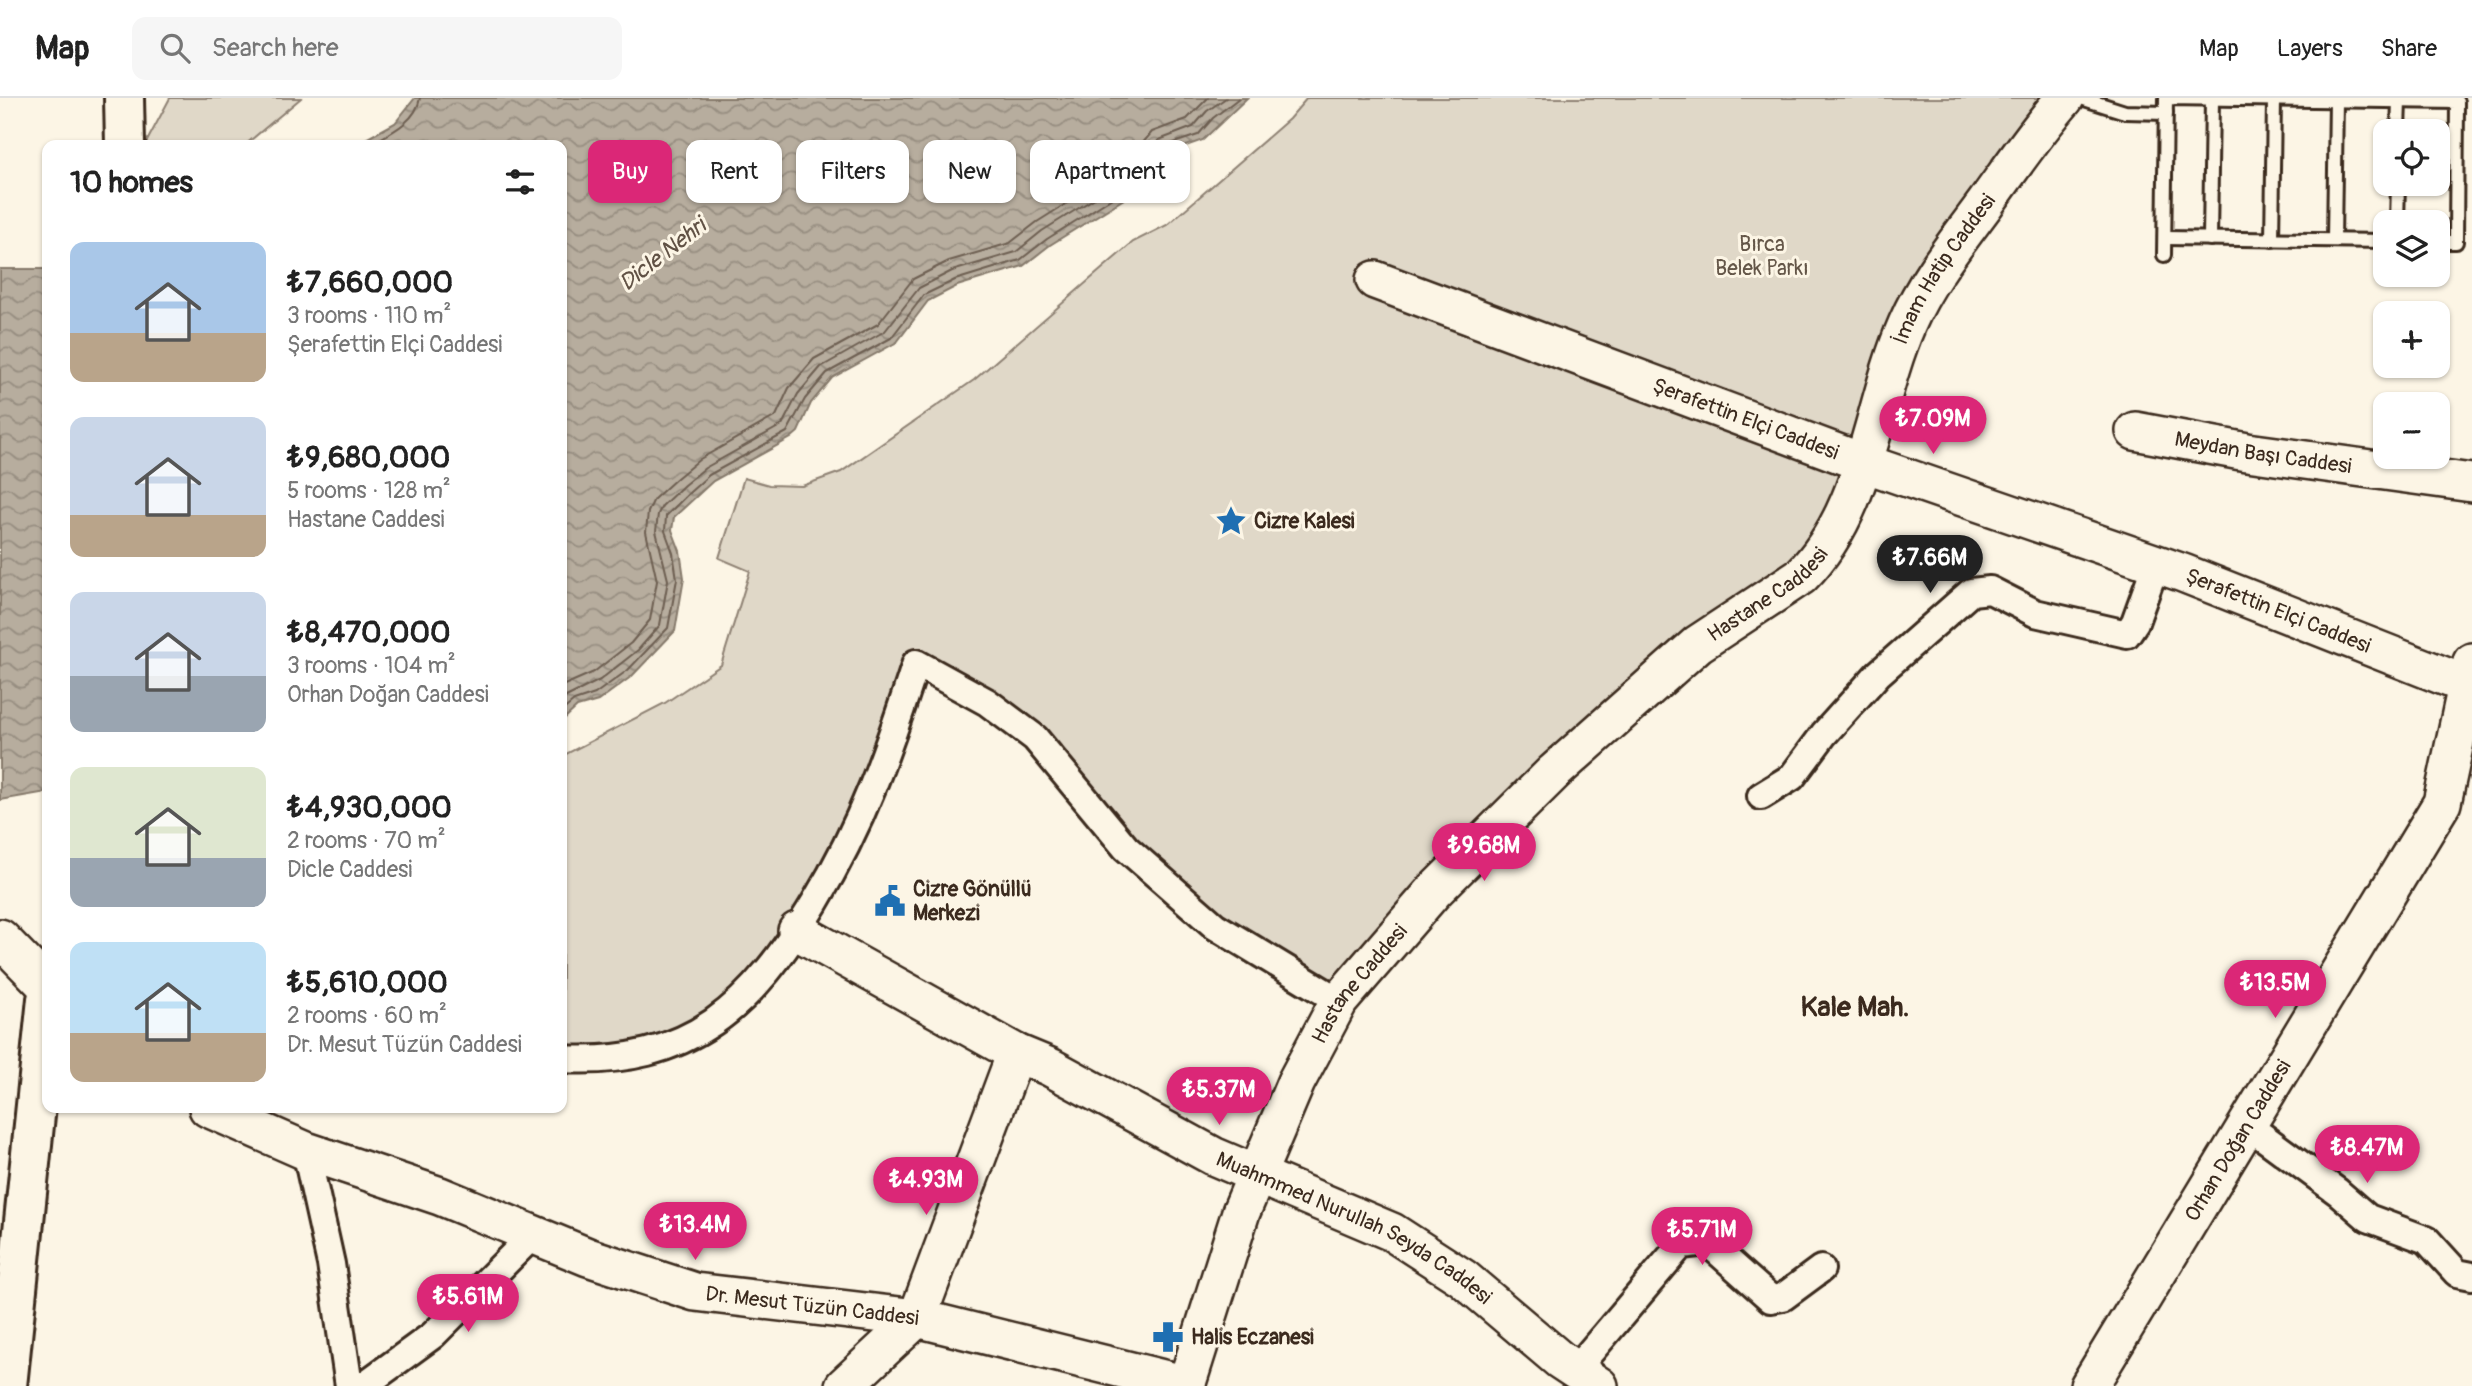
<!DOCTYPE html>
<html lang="en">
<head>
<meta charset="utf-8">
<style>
  body { margin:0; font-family:Pangolin,sans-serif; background:#f6f6f6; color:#222; height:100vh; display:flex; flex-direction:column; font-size:26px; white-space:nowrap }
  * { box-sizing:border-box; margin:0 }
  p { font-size:23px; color:#767676 }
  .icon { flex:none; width:38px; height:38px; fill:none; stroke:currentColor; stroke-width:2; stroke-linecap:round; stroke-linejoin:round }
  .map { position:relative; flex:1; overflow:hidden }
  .sheet { position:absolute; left:42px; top:42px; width:525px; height:973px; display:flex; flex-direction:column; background:#fff; border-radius:14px; box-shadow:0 2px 5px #0004 }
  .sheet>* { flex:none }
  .top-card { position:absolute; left:588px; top:42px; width:665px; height:63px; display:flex; gap:14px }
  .controls { position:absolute; left:2373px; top:21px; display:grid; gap:14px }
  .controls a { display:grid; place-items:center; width:77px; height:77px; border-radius:14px; background:#fff; box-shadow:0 2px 5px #0004; font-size:35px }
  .price { position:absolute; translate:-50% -60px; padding:0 16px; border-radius:24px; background:#db2777; color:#fff; font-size:23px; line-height:46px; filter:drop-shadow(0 2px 4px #0008) }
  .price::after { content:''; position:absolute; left:50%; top:42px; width:21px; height:16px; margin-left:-10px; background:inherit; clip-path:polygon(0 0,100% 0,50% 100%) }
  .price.active { background:#222; color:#fff }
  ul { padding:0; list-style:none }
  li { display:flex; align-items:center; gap:21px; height:175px; padding:0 28px }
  li span { display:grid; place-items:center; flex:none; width:196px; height:140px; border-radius:14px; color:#555 }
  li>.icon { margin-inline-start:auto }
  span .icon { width:84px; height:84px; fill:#fffc; stroke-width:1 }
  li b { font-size:30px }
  h2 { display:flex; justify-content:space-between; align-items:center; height:84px; padding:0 28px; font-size:30px }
  .chip { padding:0 24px; border-radius:14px; background:#fff; box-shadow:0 2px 5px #0004; font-size:24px; line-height:63px }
  .chip.active { background:#db2777; color:#fff }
  header { display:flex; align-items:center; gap:42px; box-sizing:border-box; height:98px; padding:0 35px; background:#fff; border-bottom:2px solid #e0e0e0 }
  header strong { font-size:33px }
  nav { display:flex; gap:38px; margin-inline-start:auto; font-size:24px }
  .search { width:490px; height:63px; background:#f6f6f6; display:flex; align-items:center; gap:18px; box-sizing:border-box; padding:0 24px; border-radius:14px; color:#767676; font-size:26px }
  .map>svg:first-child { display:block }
</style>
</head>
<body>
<header>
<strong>Map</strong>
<div class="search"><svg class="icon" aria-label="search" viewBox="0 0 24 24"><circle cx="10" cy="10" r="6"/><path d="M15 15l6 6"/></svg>Search here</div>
<nav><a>Map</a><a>Layers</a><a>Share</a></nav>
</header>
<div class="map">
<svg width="2472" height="1288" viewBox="0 0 2472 1288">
  <defs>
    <pattern id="water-waves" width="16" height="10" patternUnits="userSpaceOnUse" patternTransform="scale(1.75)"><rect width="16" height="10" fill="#b7ad9e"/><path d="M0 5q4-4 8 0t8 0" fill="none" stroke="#968d80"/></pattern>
  </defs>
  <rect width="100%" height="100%" fill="#fcf5e5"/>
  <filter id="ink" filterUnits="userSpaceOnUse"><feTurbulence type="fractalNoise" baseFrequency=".0143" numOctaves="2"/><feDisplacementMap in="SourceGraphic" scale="14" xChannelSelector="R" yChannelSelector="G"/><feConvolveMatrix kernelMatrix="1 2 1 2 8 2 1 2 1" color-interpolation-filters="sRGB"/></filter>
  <g filter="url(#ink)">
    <g fill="#e0d8c8" stroke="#8e8173" stroke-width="2">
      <polygon points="170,0 301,0 245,47 145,47"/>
      <polygon points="1307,0 2065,0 1932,179 1834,433 1698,546 1339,903 1215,828 1035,640 916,565 845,754 708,928 562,961 562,658 665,605 721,567 750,473 719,460 744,380 769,387 802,388 841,374 974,282 1133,144 1167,127 1289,21"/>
    </g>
    <g fill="url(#water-waves)" stroke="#85796b" stroke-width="2">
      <polygon points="415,0 1247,0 1203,42 1169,54 1147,79 1143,89 1050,147 1023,168 957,188 928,203 897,244 832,280 811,305 798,334 791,340 713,383 674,419 672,432 680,453 684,480 675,533 632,578 598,603 577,609 562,623 562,47 355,47 395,25"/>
      <polygon points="0,171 47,171 47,694 0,702"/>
    </g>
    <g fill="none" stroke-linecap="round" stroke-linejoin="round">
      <g stroke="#6d5e51" stroke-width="2">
        <path d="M369,47C388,36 416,25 420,0"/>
        <polyline points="562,588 594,574 631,545 650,522 657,483 646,434 648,414 654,401 677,380 700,361 776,318 789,290 814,261 878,226 913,181 949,163 1010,145 1037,124 1121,71 1152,34 1187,21 1208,0"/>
        <polyline points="562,601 600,582 638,552 660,527 668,482 656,433 658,416 662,408 684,387 705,370 782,327 798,296 821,269 885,233 919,190 952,173 1016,154 1042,133 1130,78 1159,42 1193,29 1207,13 1226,0"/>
        <polyline points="562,613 574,603 595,596 628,572 668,530 677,481 673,455 665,433 666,418 690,394 709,377 787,334 805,301 827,275 891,240 924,197 955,182 1020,162 1047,141 1136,85 1165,48 1198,37 1213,20 1239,0"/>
      </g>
      <defs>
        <g id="lane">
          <polyline points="2081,0 2125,14 2166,15"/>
          <polyline points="2398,33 2399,3"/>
          <polyline points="2397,124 2398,86"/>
          <polyline points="2165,140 2385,143"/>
          <polyline points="2210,141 2212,1"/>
          <polyline points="2272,142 2274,2"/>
          <polyline points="2334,142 2336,2"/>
          <polyline points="2164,157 2166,0 2457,4 2456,144 2438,144"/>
        </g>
        <g id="street">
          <polyline points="1761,698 1792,679 1824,636 1878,576 1971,494 1990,492 2035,515 2127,536 2135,524 2156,466"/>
          <path d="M562,961C691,968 752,908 815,804C863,725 888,652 916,565L987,604L1035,640L1126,750L1215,828L1339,903"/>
          <polyline points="2247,1027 2338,1094 2368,1120 2427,1142 2457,1175 2472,1178"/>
          <polyline points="306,1053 331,1166 349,1288"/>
          <polyline points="1575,1272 1681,1147 1707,1144 1771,1201 1783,1199 1821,1171"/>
          <polyline points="363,1288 433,1237 533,1137"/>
        </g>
        <g id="secondary">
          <path id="s1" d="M1375,182L1864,365L2183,475L2472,589"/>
          <path id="s2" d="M2135,333L2247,354L2472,385"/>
          <path id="s3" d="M797,833L1016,955L1050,969L1213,1058L1392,1134L1463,1180L1560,1262L1599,1288"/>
          <polyline points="0,840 47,888"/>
          <path id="s4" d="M208,1010L306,1053L440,1098L588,1159L695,1194L917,1220L1187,1287"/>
          <polyline points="844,1288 917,1220 1016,955"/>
          <path id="s5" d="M1186,1288L1241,1114L1296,984L1339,903L1435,792L1554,674L1698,546L1801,478C1868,411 1871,309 1907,226C1926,182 1957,144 1985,106C2011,70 2036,33 2065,0"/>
          <path id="s6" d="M2089,1288L2442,705L2472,564"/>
        </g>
        <g id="primary">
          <polyline points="124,0 125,47"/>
          <polyline points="7,1288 47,901"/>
        </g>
      </defs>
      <use href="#lane" stroke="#3b2a1e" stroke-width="18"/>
      <use href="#street" stroke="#3b2a1e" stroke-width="32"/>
      <use href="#secondary" stroke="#3b2a1e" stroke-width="42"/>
      <use href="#primary" stroke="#3b2a1e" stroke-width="44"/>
      <use href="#lane" stroke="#fcf5e5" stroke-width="12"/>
      <use href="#street" stroke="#fcf5e5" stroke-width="26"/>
      <use href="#secondary" stroke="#fcf5e5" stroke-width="37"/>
      <use href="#primary" stroke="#fcf5e5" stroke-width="38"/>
    </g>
  </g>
  <defs>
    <symbol id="sight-bare" viewBox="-9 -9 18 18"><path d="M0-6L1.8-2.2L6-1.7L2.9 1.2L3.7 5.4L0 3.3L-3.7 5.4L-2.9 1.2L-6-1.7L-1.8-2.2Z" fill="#1f6fb2" stroke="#fcf5e5" stroke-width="2.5" paint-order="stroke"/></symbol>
    <symbol id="civic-bare" viewBox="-9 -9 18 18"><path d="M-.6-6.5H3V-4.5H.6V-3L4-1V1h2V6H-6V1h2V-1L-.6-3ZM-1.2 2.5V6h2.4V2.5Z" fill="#1f6fb2" stroke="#fcf5e5" stroke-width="2.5" paint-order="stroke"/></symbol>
    <symbol id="pharmacy-bare" viewBox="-9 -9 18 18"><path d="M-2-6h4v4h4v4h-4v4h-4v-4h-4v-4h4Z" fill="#1f6fb2" stroke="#fcf5e5" stroke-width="2.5" paint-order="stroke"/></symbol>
  </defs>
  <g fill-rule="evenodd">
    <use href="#sight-bare" x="1209" y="401" width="44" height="44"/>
    <use href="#civic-bare" x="868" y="781" width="44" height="44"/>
    <use href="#pharmacy-bare" x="1146" y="1217" width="44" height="44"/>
  </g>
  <g text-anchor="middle" stroke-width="6" stroke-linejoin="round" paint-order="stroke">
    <g font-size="21" fill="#645648" stroke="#fcf5e5">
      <text x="1762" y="153">Bırca<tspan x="1762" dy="24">Belek Parkı</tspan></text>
    </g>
    <g font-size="21" fill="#3b2a1e" stroke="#fcf5e5">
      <text dy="7" stroke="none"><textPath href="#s5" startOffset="1388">İmam Hatip Caddesi</textPath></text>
      <text dy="7" stroke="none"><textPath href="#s1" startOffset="396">Şerafettin Elçi Caddesi</textPath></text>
      <text dy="7" stroke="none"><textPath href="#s2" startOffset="130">Meydan Başı Caddesi</textPath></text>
      <text dy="7" stroke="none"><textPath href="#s5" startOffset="1008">Hastane Caddesi</textPath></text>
      <text dy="7" stroke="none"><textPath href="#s1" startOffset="962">Şerafettin Elçi Caddesi</textPath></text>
      <text dy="7" stroke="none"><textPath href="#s5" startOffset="441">Hastane Caddesi</textPath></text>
      <text dy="7" stroke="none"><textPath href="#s6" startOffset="287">Orhan Doğan Caddesi</textPath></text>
      <text dy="7" stroke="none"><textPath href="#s3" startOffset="632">Muahmmed Nurullah Seyda Caddesi</textPath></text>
      <text dy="7" stroke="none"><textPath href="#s4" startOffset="639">Dr. Mesut Tüzün Caddesi</textPath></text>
    </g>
    <g font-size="21" font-weight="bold" fill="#3b2a1e" stroke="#fcf5e5" text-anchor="start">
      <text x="1254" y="430">Cizre Kalesi</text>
      <text x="913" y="798">Cizre Gönüllü<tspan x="913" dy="24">Merkezi</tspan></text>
      <text x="1191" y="1246">Halis Eczanesi</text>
    </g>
    <g font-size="23" font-style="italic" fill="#605144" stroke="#fcf5e5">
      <text transform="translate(662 156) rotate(-38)" y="8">Dicle Nehri</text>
    </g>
    <g font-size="28" font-weight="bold" fill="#3b2a1e" stroke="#fcf5e5">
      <text x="1855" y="918">Kale Mah.</text>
    </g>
  </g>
</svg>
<div class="controls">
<a><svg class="icon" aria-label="locate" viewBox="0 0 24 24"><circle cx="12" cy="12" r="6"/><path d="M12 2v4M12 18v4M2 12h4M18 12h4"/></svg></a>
<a><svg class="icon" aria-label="layers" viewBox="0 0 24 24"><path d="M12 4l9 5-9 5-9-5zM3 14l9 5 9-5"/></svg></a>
<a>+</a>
<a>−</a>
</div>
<b class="price" style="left:1933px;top:358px">₺7.09M</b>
<b class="price active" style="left:1930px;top:497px">₺7.66M</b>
<b class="price" style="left:1484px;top:785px">₺9.68M</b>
<b class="price" style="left:2275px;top:922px">₺13.5M</b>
<b class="price" style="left:1219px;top:1029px">₺5.37M</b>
<b class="price" style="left:2367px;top:1087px">₺8.47M</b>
<b class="price" style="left:926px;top:1119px">₺4.93M</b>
<b class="price" style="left:695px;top:1164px">₺13.4M</b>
<b class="price" style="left:1702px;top:1169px">₺5.71M</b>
<b class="price" style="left:468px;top:1236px">₺5.61M</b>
<div class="top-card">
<a class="chip active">Buy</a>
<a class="chip">Rent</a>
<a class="chip">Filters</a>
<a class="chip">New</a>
<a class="chip">Apartment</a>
</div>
<section class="sheet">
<h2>10 homes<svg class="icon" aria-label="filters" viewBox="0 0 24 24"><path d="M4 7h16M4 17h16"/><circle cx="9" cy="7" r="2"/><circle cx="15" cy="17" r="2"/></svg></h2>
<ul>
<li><span style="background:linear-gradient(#a9c7e8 65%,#b9a48a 0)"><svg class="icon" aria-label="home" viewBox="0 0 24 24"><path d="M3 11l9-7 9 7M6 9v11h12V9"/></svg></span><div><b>₺7,660,000</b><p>3 rooms · 110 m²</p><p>Şerafettin Elçi Caddesi</p></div></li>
<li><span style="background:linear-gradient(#c9d6e8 70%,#b9a48a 0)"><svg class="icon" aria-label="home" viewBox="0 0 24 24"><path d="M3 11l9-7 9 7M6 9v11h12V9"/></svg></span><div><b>₺9,680,000</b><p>5 rooms · 128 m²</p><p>Hastane Caddesi</p></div></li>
<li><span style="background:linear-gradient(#c9d6e8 60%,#9aa5b1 0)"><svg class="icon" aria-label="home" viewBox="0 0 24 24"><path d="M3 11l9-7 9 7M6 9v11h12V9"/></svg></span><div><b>₺8,470,000</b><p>3 rooms · 104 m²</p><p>Orhan Doğan Caddesi</p></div></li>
<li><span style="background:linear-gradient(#dfe7d0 65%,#9aa5b1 0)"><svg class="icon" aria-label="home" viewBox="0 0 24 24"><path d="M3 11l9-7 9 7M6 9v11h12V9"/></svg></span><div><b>₺4,930,000</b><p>2 rooms · 70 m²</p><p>Dicle Caddesi</p></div></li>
<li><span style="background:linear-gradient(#bfe0f5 65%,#b9a48a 0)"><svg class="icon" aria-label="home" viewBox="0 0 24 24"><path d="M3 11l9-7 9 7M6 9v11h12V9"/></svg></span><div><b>₺5,610,000</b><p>2 rooms · 60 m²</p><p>Dr. Mesut Tüzün Caddesi</p></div></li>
</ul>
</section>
</div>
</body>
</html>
